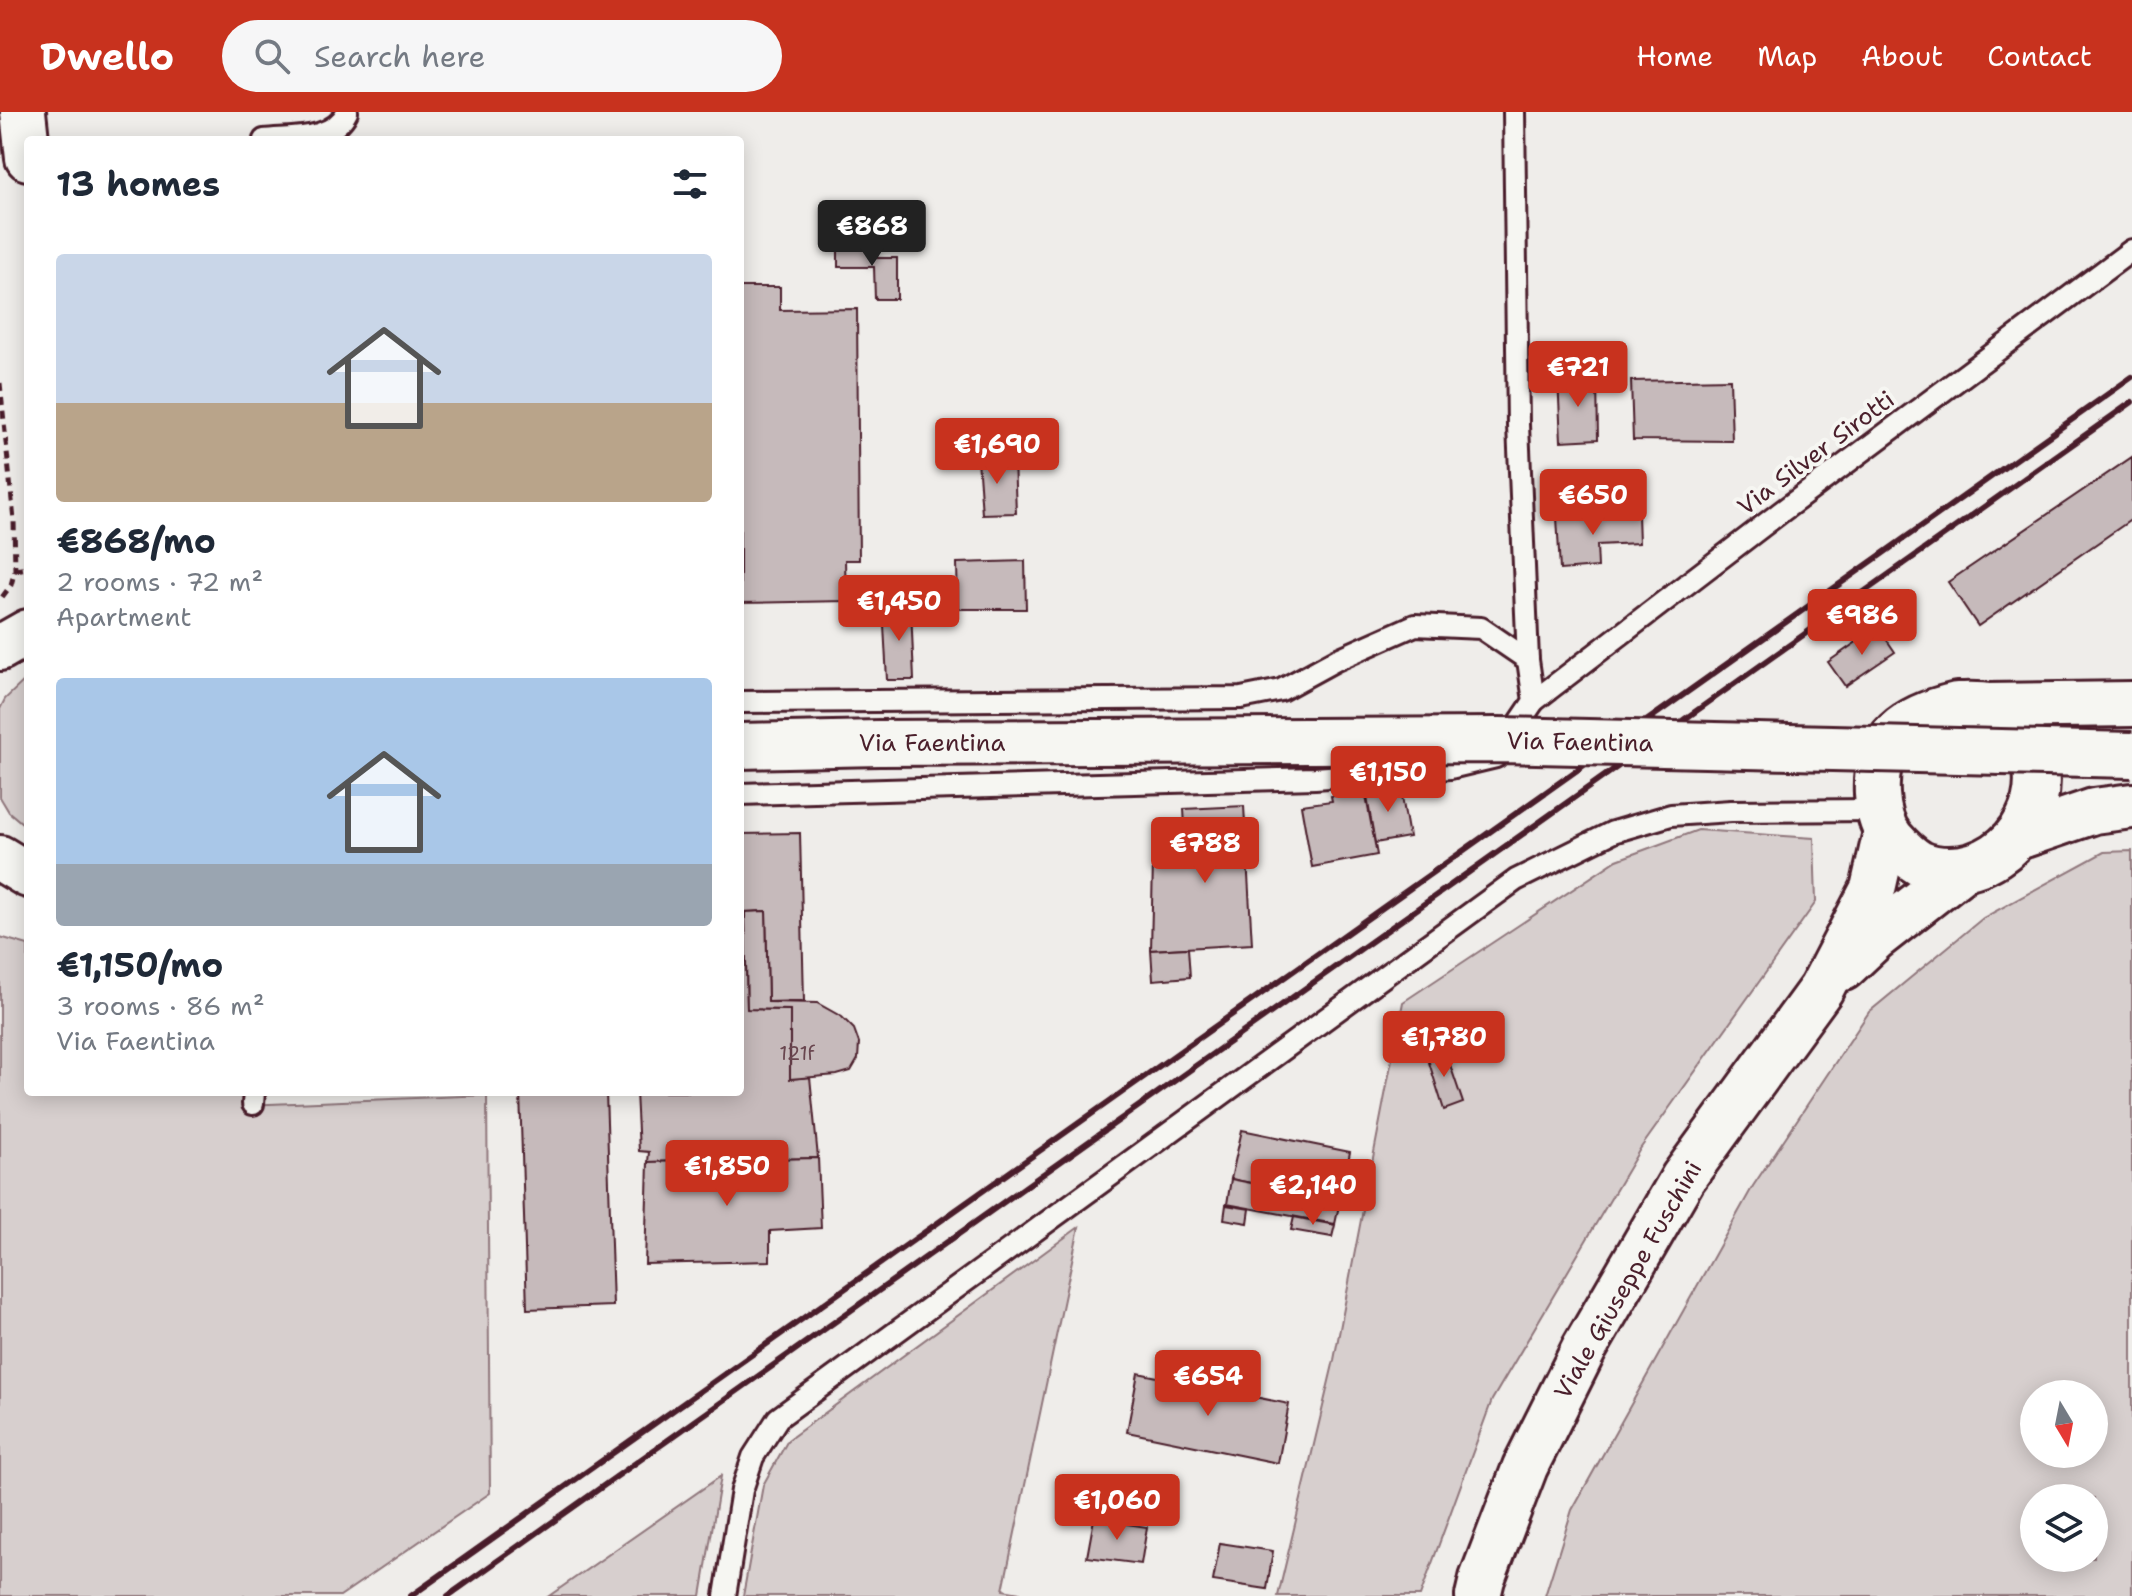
<!DOCTYPE html>
<html lang="en">
<head>
<meta charset="utf-8">
<style>
  body { margin:0; font-family:"Shantell Sans",sans-serif; background:#f6f6f7; color:#1f2937; height:100vh; display:flex; flex-direction:column; font-size:30px; white-space:nowrap }
  * { box-sizing:border-box; margin:0 }
  p { font-size:26px; color:#747a83 }
  .icon { flex:none; width:44px; height:44px; fill:none; stroke:currentColor; stroke-width:2; stroke-linecap:round; stroke-linejoin:round }
  .map { position:relative; flex:1; overflow:hidden }
  .side { position:absolute; left:24px; top:24px; width:720px; height:960px; display:flex; flex-direction:column; background:#fff; border-radius:8px; box-shadow:0 4px 20px #0003 }
  .side>* { flex:none }
  .needle { width:52px; rotate:170deg }
  .tools { position:absolute; left:2020px; top:1268px; display:grid; gap:16px }
  .tools a { display:grid; place-items:center; width:88px; height:88px; border-radius:50%; background:#fff; box-shadow:0 4px 20px #0003; font-size:40px }
  .price { position:absolute; translate:-50% -68px; padding:0 18px; border-radius:8px; background:#c8321e; color:#fff; font-size:26px; line-height:52px; filter:drop-shadow(0 2px 4px #0008) }
  .price::after { content:''; position:absolute; left:50%; top:48px; width:24px; height:18px; margin-left:-12px; background:inherit; clip-path:polygon(0 0,100% 0,50% 100%) }
  .price.current { background:#222; color:#fff }
  ul { padding:0; list-style:none }
  li { display:grid; align-content:center; gap:16px; height:424px; padding:0 32px }
  li span { display:grid; place-items:center; height:248px; border-radius:8px; color:#555 }
  li>.icon { margin-inline-start:auto }
  span .icon { width:144px; height:144px; fill:#fffc; stroke-width:1 }
  li b { font-size:34px }
  h2 { display:flex; justify-content:space-between; align-items:center; height:96px; padding:0 32px; font-size:34px }
  header { display:flex; align-items:center; gap:48px; box-sizing:border-box; height:112px; padding:0 40px; background:#c8321e; color:#fff }
  header strong { font-size:38px }
  nav { display:flex; gap:44px; margin-inline-start:auto; font-size:28px }
  .search { width:560px; height:72px; background:#f6f6f7; display:flex; align-items:center; gap:20px; box-sizing:border-box; padding:0 28px; border-radius:44px; color:#747a83; font-size:30px }
  .map>svg:first-child { display:block }
</style>
</head>
<body>
<header>
<strong>Dwello</strong>
<div class="search"><svg class="icon" aria-label="search" viewBox="0 0 24 24"><circle cx="10" cy="10" r="6"/><path d="M15 15l6 6"/></svg>Search here</div>
<nav><a>Home</a><a>Map</a><a>About</a><a>Contact</a></nav>
</header>
<div class="map">
<svg width="2132" height="1484" viewBox="0 0 2132 1484">
  <rect width="100%" height="100%" fill="#efedea"/>
  <filter id="ink" filterUnits="userSpaceOnUse"><feTurbulence type="fractalNoise" baseFrequency=".0125" numOctaves="2"/><feDisplacementMap in="SourceGraphic" scale="16" xChannelSelector="R" yChannelSelector="G"/><feConvolveMatrix kernelMatrix="1 2 1 2 8 2 1 2 1" color-interpolation-filters="sRGB"/></filter>
  <g filter="url(#ink)">
    <g fill="#d7cfce" stroke="#90777c" stroke-width="2" fill-rule="evenodd">
      <polygon points="28,565 28,716 9,700 0,685 0,597 5,587"/>
      <polygon points="1698,718 1814,726 1816,790 1640,1037 1492,1288 1420,1484 1278,1484 1334,1248 1403,890 1617,748"/>
      <path d="M2132,739V1484H1545L1572,1398L1753,1074L1869,900L1983,806L2104,740ZM2034,1282H2094V1342H2034ZM2034,1386H2094V1446H2034Z"/>
      <polygon points="0,825 28,833 28,980 243,980 242,993 487,983 490,1381 340,1484 0,1484"/>
      <polygon points="1079,1115 1003,1478 1036,1484 743,1484 763,1373 788,1328"/>
      <polygon points="721,1364 701,1484 549,1484"/>
    </g>
    <g fill="#c6babb" stroke="#4a1f2b" stroke-width="2">
      <polygon points="876,133 877,146 897,146 897,187 875,187 874,155 838,155 838,134"/>
      <polygon points="740,175 780,175 780,198 857,197 859,448 845,448 846,489 740,491"/>
      <polygon points="1558,266 1597,268 1598,327 1561,329"/>
      <polygon points="1730,267 1732,329 1633,328 1631,269"/>
      <polygon points="2132,345 2132,407 1978,514 1948,470"/>
      <polygon points="978,347 1014,347 1016,401 982,402"/>
      <polygon points="1638,402 1639,431 1597,433 1598,455 1560,458 1557,405"/>
      <polygon points="1025,449 1026,497 958,497 957,451"/>
      <polygon points="883,495 911,495 914,568 887,568"/>
      <polygon points="1878,515 1895,540 1845,574 1828,550"/>
      <polygon points="1400,673 1409,725 1375,731 1366,679"/>
      <polygon points="1365,679 1377,743 1312,755 1301,693 1332,689 1331,684"/>
      <polygon points="1244,694 1252,832 1151,838 1153,750 1187,749 1184,697"/>
      <polygon points="800,721 804,889 768,890 766,799 745,800 747,897 790,898 790,967 810,965 818,1046 648,1050 649,1040 639,1039 636,980 740,980 740,722"/>
      <polygon points="766,799 768,890 817,891 842,905 854,917 859,931 858,947 851,959 837,963 790,967 790,898 747,897 745,800"/>
      <polygon points="1188,836 1190,865 1153,868 1151,838"/>
      <polygon points="1444,935 1463,991 1444,998 1426,941"/>
      <polygon points="520,980 606,980 613,1194 527,1197"/>
      <polygon points="1242,1018 1350,1040 1340,1089 1231,1067"/>
      <polygon points="818,1046 821,1116 770,1119 770,1149 645,1152 648,1050"/>
      <polygon points="1231,1067 1340,1089 1335,1112 1227,1092"/>
      <polygon points="1226,1093 1250,1097 1248,1111 1224,1107"/>
      <polygon points="1294,1105 1335,1113 1332,1125 1291,1118"/>
      <polygon points="1138,1261 1289,1292 1278,1351 1127,1320"/>
      <polygon points="1094,1407 1147,1415 1141,1452 1087,1445"/>
      <polygon points="1220,1431 1273,1439 1267,1477 1213,1469"/>
    </g>
    <g fill="none" stroke-linecap="round" stroke-linejoin="round">
      <defs>
        <g id="lane">
          <polyline points="1514,0 1518,313 1528,548"/>
          <path d="M264,28C292,25 333,29 347,0"/>
          <polyline points="1534,589 1781,400 2132,138"/>
          <polyline points="740,590 1241,586 1281,578 1336,548 1415,513 1481,516 1528,548 1534,589 1496,645 1450,656 1315,666 740,682"/>
          <polyline points="253,992 254,980"/>
          <polyline points="725,1484 742,1378 753,1345 778,1306 1516,768 1613,720 1671,703 1731,699 1878,698"/>
        </g>
        <g id="secondary">
          <polyline points="23,0 28,46"/>
          <polyline points="0,536 28,520"/>
          <path d="M1957,593C1966,593 1979,592 1987,594C1998,598 2008,609 2016,617C2066,672 2019,757 1949,757C1938,757 1929,756 1919,751C1909,745 1900,736 1892,727C1881,714 1878,698 1877,682C1874,625 1906,605 1957,593Z"/>
          <polyline points="1987,594 2132,592"/>
          <polyline points="740,634 879,631"/>
          <polyline points="2018,725 2094,699 2132,694"/>
          <polyline points="0,746 28,763"/>
          <polyline points="1843,856 1875,826 1963,757"/>
          <polyline points="1478,1484 1482,1467 1525,1355 1584,1237 1683,1066 1821,877 1873,777 1886,720"/>
        </g>
      </defs>
      <use href="#lane" stroke="#4a1f2b" stroke-width="26"/>
      <use href="#secondary" stroke="#4a1f2b" stroke-width="50"/>
      <g stroke="#4a1f2b" stroke-width="5" stroke-dasharray="8 6" stroke-linecap="butt">
        <polyline points="0,271 14,408 15,458 11,473 0,488"/>
        <polyline points="15,458 28,456"/>
      </g>
      <use href="#lane" stroke="#f6f6f2" stroke-width="20"/>
      <use href="#secondary" stroke="#f6f6f2" stroke-width="44"/>
      <g stroke="#4a1f2b" stroke-width="6">
        <polyline points="411,1484 2132,265"/>
        <polyline points="448,1484 2132,290"/>
      </g>
      <defs>
        <polyline id="secondary-bridge" points="879,631 1499,628 2132,643"/>
      </defs>
      <use href="#secondary-bridge" stroke="#4a1f2b" stroke-width="50" stroke-linecap="butt"/>
      <use href="#secondary-bridge" stroke="#f6f6f2" stroke-width="44"/>
    </g>
  </g>
  <g text-anchor="middle" stroke-width="8" stroke-linejoin="round" paint-order="stroke">
    <g font-size="20" fill="#69464f">
      <text x="797" y="948">121f</text>
    </g>
    <g font-size="24" fill="#4a1f2b" stroke="#f6f6f2">
      <text transform="translate(1816 341) rotate(-37)" y="8">Via Silver Sirotti</text>
      <text transform="translate(1580 630) rotate(1)" y="8">Via Faentina</text>
      <text x="932" y="639">Via Faentina</text>
      <text transform="translate(1628 1168) rotate(-60)" y="8">Viale Giuseppe Fuschini</text>
    </g>
  </g>
</svg>
<div class="tools">
<a><svg class="needle" viewBox="-14 -14 28 28"><path d="M0-13l5 13h-10z" fill="#e53935"/><path d="M0 13l5-13h-10z" fill="#747a83"/></svg></a>
<a><svg class="icon" aria-label="layers" viewBox="0 0 24 24"><path d="M12 4l9 5-9 5-9-5zM3 14l9 5 9-5"/></svg></a>
</div>
<b class="price current" style="left:872px;top:156px">€868</b>
<b class="price" style="left:1578px;top:297px">€721</b>
<b class="price" style="left:997px;top:374px">€1,690</b>
<b class="price" style="left:1593px;top:425px">€650</b>
<b class="price" style="left:899px;top:531px">€1,450</b>
<b class="price" style="left:1862px;top:545px">€986</b>
<b class="price" style="left:1388px;top:702px">€1,150</b>
<b class="price" style="left:1205px;top:773px">€788</b>
<b class="price" style="left:1444px;top:967px">€1,780</b>
<b class="price" style="left:727px;top:1096px">€1,850</b>
<b class="price" style="left:1313px;top:1115px">€2,140</b>
<b class="price" style="left:1208px;top:1306px">€654</b>
<b class="price" style="left:1117px;top:1430px">€1,060</b>
<section class="side">
<h2>13 homes<svg class="icon" aria-label="filters" viewBox="0 0 24 24"><path d="M4 7h16M4 17h16"/><circle cx="9" cy="7" r="2"/><circle cx="15" cy="17" r="2"/></svg></h2>
<ul>
<li><span style="background:linear-gradient(#c9d6e8 60%,#b9a48a 0)"><svg class="icon" aria-label="home" viewBox="0 0 24 24"><path d="M3 11l9-7 9 7M6 9v11h12V9"/></svg></span><div><b>€868/mo</b><p>2 rooms · 72 m²</p><p>Apartment</p></div></li>
<li><span style="background:linear-gradient(#a9c7e8 75%,#9aa5b1 0)"><svg class="icon" aria-label="home" viewBox="0 0 24 24"><path d="M3 11l9-7 9 7M6 9v11h12V9"/></svg></span><div><b>€1,150/mo</b><p>3 rooms · 86 m²</p><p>Via Faentina</p></div></li>
</ul>
</section>
</div>
</body>
</html>
